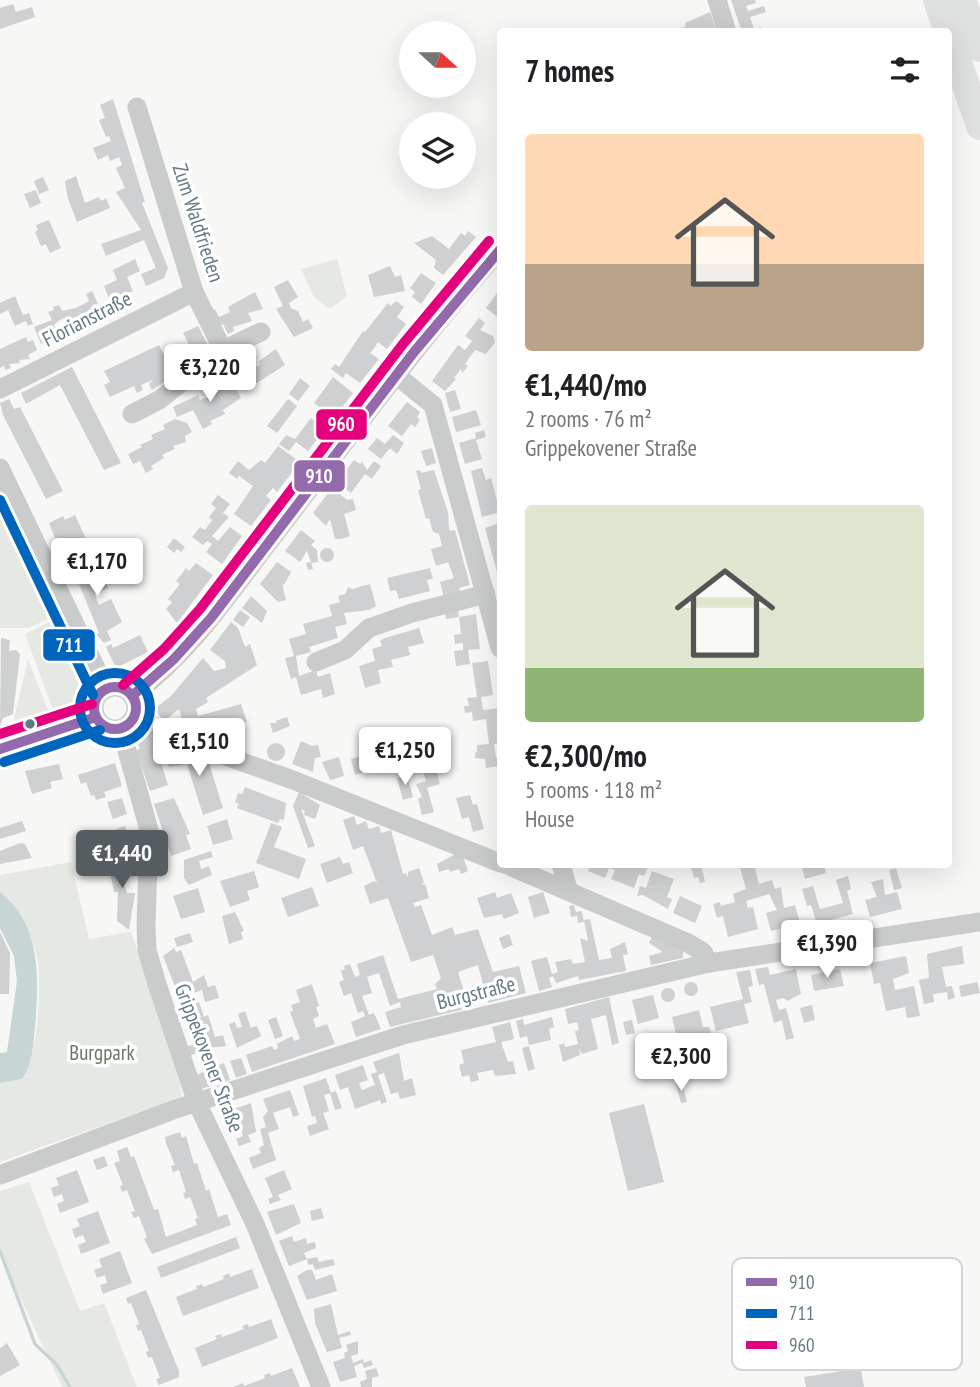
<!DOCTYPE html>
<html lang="en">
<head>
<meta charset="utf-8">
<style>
  body { margin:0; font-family:"PT Sans Narrow",sans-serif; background:#f2f2f2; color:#202124; height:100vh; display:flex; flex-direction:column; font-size:26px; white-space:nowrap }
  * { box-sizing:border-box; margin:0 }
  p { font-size:23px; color:#757577 }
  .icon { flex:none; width:38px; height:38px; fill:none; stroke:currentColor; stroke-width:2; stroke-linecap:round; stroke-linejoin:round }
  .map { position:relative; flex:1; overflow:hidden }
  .sheet { position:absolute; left:497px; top:28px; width:455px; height:840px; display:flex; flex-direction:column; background:#fff; border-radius:7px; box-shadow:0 7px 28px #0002 }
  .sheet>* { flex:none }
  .needle { width:46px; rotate:111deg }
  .fabs { position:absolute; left:399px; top:21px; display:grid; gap:14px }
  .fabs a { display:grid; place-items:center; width:77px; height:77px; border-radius:50%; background:#fff; box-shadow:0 7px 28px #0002; font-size:35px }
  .price { position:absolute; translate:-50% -60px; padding:0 16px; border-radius:7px; background:#fff; color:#222; font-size:23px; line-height:46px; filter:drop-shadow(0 2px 4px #0008) }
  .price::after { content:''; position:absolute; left:50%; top:42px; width:21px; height:16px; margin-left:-10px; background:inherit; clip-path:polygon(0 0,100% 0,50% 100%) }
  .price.current { background:#555d60; color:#fff }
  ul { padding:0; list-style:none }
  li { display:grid; align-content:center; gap:14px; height:371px; padding:0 28px }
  li span { display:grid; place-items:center; height:217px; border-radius:7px; color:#555 }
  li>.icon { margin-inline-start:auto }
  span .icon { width:126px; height:126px; fill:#fffc; stroke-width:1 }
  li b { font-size:30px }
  h2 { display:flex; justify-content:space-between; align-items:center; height:84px; padding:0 28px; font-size:30px }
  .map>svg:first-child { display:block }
</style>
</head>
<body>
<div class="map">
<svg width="980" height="1387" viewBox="0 0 980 1387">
  <rect width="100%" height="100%" fill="#f7f7f6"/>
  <g fill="#e6e9e3">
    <polygon points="337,259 347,296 330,309 314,297 301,269"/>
    <polygon points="0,490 60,614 28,628 0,628"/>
    <polygon points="62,616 87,673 78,699 53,710 25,634"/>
    <polygon points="28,659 49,713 12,728"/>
    <path d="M71,862L89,939L131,932L175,1053L182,1097L0,1162V1083L22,1079C38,1056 41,990 38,962C35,939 18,906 0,892V875Z"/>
    <polygon points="29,1182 80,1311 104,1303 137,1387 62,1387 0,1254 0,1191"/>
  </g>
  <path fill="#c8d5d5" d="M0,892C42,925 39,979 35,1027C33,1046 33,1063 22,1079L0,1083V1053L7,1052L17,981L14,956L0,928Z"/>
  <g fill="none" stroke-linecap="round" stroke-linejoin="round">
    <polyline stroke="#c8d5d5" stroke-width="3.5" points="0,1251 35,1344 57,1365 70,1387"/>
  </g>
  <g fill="#ced0d1">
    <polygon points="731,0 755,0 756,3 746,6 748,11 764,6 766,12 750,17 754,29 761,27 763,32 742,32"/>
    <polygon points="13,4 16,12 32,7 35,17 0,29 0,8"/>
    <polygon points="710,12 717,32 681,32 679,29 686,26 685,23"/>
    <polygon points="113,99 145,202 142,203 168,268 164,278 146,286 141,274 156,268 144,240 106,256 101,244 141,230 116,192 125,188 116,168 122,165 119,157 110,161 108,155 98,160 93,148 111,141 109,136 106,137 99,120 105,118 100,105"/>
    <polygon points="76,176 85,203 99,197 101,201 106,198 110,208 77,222 68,199 65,181"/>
    <polygon points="43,177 49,190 39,194 34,181"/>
    <polygon points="36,190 41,203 30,208 24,194"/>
    <polygon points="49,220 61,248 50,253 46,244 41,246 35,232 38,230 36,225"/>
    <polygon points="468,231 476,237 443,275 434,268 436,260 414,243 432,236 449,249 461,233 465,236"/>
    <polygon points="135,259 140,271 127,277 133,291 110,301 104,286 117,280 113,270"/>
    <polygon points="390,266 395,277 401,275 405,291 374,297 368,275"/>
    <polygon points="421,273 436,283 421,304 412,297 415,292 410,288"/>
    <polygon points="288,280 298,297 289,303 291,308 298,311 303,322 308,319 313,328 294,337 276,309 283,306 274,287"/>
    <polygon points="92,291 98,304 92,307 97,318 68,329 64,318 58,321 54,325 59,337 41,344 34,327 52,320 48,312 54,310 53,307 59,305 62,311 76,308 89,301 86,294"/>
    <polygon points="255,292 263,309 248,313 252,321 233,327 234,331 228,334 223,324 218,327 210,312 215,309 219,317 230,312 228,307"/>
    <polygon points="497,293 500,296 500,319 486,308"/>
    <polygon points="15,296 23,315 29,313 33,324 28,326 26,321 15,326 8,310 0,314 0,303"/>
    <polygon points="396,301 404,307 397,317 406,324 387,349 378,342 375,347 370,353 379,359 360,383 346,373 343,378 331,369 335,364 339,367 363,331 365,332 388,303 391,306"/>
    <polygon points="479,318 485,323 480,330 493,336 495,342 486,354 475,350 465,364 468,366 462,373 461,369 454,378 456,379 445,391 432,381 458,345 465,350 472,341 465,336"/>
    <polygon points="198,326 208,345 193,353 183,333"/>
    <polygon points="26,337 28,342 33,340 37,350 28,355 30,359 19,360 20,363 9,364 11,368 5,370 4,366 0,368 0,349"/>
    <polygon points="159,345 174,376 152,390 149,384 153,380 141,385 143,390 137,393 134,386 110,397 104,385 110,382 104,371"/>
    <polygon points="276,349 285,365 249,388 240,371 260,365 259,361"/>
    <circle cx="234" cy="369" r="7"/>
    <polygon points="72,367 121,463 104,470 60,385 26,404 21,393"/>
    <polygon points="333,377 353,393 334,418 314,403"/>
    <polygon points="231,378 241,398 223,410 225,414 210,421 212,424 203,429 193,410 177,417 173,407 198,395 200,400 213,396 213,390"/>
    <polygon points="300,378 310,386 298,401 289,394"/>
    <polygon points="455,390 461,409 450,412 445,393"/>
    <polygon points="9,399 14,409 20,407 63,491 46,499 3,415 0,403"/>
    <polygon points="288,399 297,406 277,433 267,426"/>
    <polygon points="407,402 420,412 417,417 420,420 415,427 411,424 402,436 388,426"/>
    <polygon points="476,410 481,425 456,432 452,417"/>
    <polygon points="311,418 325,429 308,451 296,442 289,451 279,444 286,435 295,439"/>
    <polygon points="175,419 187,423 192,432 185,436 186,442 173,446 175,449 162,455 164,458 151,466 153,469 146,473 140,461 133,464 128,454 142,447 140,445 153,439 151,435 165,429 163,425"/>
    <polygon points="484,430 486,437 476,440 482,459 465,464 459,443 476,438 475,433"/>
    <polygon points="393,435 404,443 397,454 390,448 381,459 368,449 377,438 385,444"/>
    <polygon points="278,446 300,462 277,492 273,488 266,496 271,500 251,526 234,514 253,486 239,476 237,479 229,473 238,461 249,470 261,460 265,463"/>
    <polygon points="432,448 436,463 426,466 421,451"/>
    <polygon points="354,460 360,464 362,462 367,470 374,461 381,466 372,479 365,474 351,493 337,482"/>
    <polygon points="482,468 486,480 491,478 500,512 482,517 471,471"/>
    <polygon points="420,470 421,473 434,470 448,512 449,528 450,531 455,530 470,585 459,588 461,594 444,598 440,582 454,578 448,562 436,566 431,549 442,546 439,534 433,532 429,518 426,519 418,490 421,489 416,471"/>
    <polygon points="332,488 347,500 353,499 356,510 344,514 350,536 341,539 335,539 330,519 326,526 313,513"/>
    <polygon points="218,495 230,504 223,513 229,517 212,536 218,541 230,527 242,536 222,564 206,552 212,544 207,541 203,545 192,537 200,527 205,530 212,520 209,517 216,508 211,504"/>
    <polygon points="75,515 87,541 61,553 49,523 63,516 65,520"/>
    <polygon points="500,523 500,571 497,572 485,528"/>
    <polygon points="301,530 315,541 311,545 317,550 318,562 311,563 313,569 308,570 306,563 311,562 307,551 300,562 285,551"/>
    <polygon points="174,538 185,547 181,552 177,549 174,553 167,547"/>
    <circle cx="327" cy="555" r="7"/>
    <polygon points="93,557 108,588 95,594 97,600 99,605 111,599 122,622 107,631 111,640 104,643 96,634 99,633 72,567"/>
    <polygon points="277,562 291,572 284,585 282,583 286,600 278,602 260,584"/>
    <polygon points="196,563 213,575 177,623 166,609 172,602 168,599 180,584 176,581 181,575 186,568 189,571"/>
    <polygon points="430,568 433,579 427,580 430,591 399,599 396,590 390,591 387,578"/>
    <polygon points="370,584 376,606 369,610 344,613 347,624 335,627 338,638 309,647 311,652 296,656 299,676 316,670 318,677 330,673 335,694 323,698 321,689 301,695 296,677 291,679 285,658 294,656 289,639 306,634 303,624 332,616 329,605 340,602 338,596 345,594 348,587 352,589"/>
    <polygon points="251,596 267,611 262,623 242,608"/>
    <polygon points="240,610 250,617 243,627 233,620"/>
    <polygon points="458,610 459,617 476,614 480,649 468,650 470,664 456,666 454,651 463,650 463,643 455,644 454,635 461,634 459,617 446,619 445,612"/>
    <polygon points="231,622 238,628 245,647 250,644 257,665 206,698 208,702 196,709 198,716 241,704 247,722 221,731 218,722 203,728 206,737 186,730 179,709 164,721 154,709 171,696 203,658 214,671 226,668 225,661 210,650"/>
    <polygon points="419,628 424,643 408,647 410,655 391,660 393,667 378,670 381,683 365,688 359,666 375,661 372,649 382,646 380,641 385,638"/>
    <polygon points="140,635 148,652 116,668 106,647 111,644 113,648"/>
    <polygon points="1,638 10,640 9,651 16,650 20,654 13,714 3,718 0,726"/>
    <polygon points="488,661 493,695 481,697 483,710 500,708 500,743 494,744 496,758 500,756 500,766 486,768 485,759 475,758 475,753 477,752 477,745 489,744 486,719 473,721 472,712 465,713 464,706 469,706 467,698 477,697 472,663"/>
    <polygon points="287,717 290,726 273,733 270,723 277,723 276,721"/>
    <polygon points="148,735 153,737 168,785 150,791 136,750 140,749 136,739"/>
    <polygon points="434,739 437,749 423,753 420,743"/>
    <polygon points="301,741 312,746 318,745 321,757 315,758 313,772 292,764"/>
    <circle cx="276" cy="752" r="9"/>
    <polygon points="185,749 207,757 223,808 203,815 187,764 169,767 165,756"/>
    <polygon points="364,755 368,771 355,775 351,759"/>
    <polygon points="339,757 344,776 330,780 322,762"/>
    <polygon points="434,762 440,784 427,788 434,812 422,815 418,799 422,797 416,784 426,781 421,765"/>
    <polygon points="115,763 122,786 104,792 106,797 96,800 94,795 91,796 86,782 81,784 78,775"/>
    <polygon points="59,764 63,779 50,782 52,788 32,794 25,771"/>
    <polygon points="407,775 413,797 403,800 397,778"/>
    <polygon points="245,787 286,803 284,820 280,819 278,823 237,808 239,804 235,802 238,793 242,794"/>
    <polygon points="299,792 320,805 315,819 304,815 305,811 301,809 315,846 308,848 293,806"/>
    <polygon points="470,795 473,805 477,804 484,829 473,832 469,817 462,819 456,798"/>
    <polygon points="122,798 127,814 113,819 107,802"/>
    <polygon points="174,798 190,834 186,835 191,849 171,856 154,804"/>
    <polygon points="354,816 357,825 366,821 369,829 379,826 381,833 391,830 403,874 406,873 408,877 408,872 419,868 424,882 421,885 425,884 429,898 413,903 415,907 421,905 432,935 452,927 455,935 478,929 493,972 519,966 526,993 488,1003 478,965 458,972 469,1008 390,1027 385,1012 401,1007 400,1002 390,1006 379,973 367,977 372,993 362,996 369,1015 374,1013 381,1029 356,1037 351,1022 365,1016 363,1011 358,1013 351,993 344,996 339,982 344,980 341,971 345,969 344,966 350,964 355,977 360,975 357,964 383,955 398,999 437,989 435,984 441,978 433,955 411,962 388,898 370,904 364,886 374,881 377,883 363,846 353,850 343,820"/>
    <polygon points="227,819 233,839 213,845 207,826"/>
    <polygon points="22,821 26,831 0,839 0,828"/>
    <polygon points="271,823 282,827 274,847 306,859 299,879 256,863"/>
    <polygon points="125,826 131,843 117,847 120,853 104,858 99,844 111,839 109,832"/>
    <polygon points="20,843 25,844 32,858 0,864 0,851"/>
    <polygon points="211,851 213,857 199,861 201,869 209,866 212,875 189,885 184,878 184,860"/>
    <polygon points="461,851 468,871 461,874 459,869 450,872 449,869 439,872 437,864"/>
    <polygon points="128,856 134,872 122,876 127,893 135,893 129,930 117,921 118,892 114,892 108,863"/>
    <polygon points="340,857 343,864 349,862 353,873 327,883 320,864"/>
    <polygon points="591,864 649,864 644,876 639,874 634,888 611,879 615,870 609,868 605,878 588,871"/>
    <polygon points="690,864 701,864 705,882 700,883 698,877 694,878"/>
    <polygon points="739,864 754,864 759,884 772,880 775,889 781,887 784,908 795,905 800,923 771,931 766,913 777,910 769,894 746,901 748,908 753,907 758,929 728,937 723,916 717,918 713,904 720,902 721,906 735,902 733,894 746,889"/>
    <polygon points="824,864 826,873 805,879 802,868"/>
    <polygon points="896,868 902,888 894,890 889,870"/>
    <polygon points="254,871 259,887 247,891 250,900 230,907 220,881"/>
    <polygon points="652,871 674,879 667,897 672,899 668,909 643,895 637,896 640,886 646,888"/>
    <polygon points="848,876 851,889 847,891 853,914 817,924 811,905 807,906 802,889 813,886 820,909 843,903 836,880"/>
    <polygon points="883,879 885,895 897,892 902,909 870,917 865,900 877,897 871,882"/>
    <polygon points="312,887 319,906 288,917 281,898"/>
    <polygon points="198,888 205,912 181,919 173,896"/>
    <polygon points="495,892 497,898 511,893 519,913 504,919 502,914 484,918 477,898"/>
    <polygon points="543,892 550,913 534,918 528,897"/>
    <polygon points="680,896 702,906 695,923 673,913"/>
    <polygon points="574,905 576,912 582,911 584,922 578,923 577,916 571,917 569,906"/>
    <polygon points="235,912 244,931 241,932 243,939 229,944 222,916"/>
    <polygon points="590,919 599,960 612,958 610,949 625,942 628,954 623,955 626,971 579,980 578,976 556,983 553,976 549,978 552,987 539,991 531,961 547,957 552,974 558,972 555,962 571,959 573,964 585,962 580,938 588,941 584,920"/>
    <polygon points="0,932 10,953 9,994 0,994"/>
    <polygon points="190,933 193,942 177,947 174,938"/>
    <polygon points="509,934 513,945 503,949 499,938"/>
    <polygon points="653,934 683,948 683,958 651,965 649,956 663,952 649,943"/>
    <polygon points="962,946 964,964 942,967 946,987 952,986 955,998 948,1000 947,992 933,994 934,1002 924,1004 919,980 929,978 927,954"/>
    <polygon points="174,948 176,952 181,950 193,982 204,975 208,987 215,985 219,998 205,1002 202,990 181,997 178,994 163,956"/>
    <polygon points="906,956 909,973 893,979 895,990 914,986 920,1016 907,1018 905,1007 886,1011 880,983 874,984 870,963"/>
    <polygon points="768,967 770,975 796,969 801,994 787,1001 784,998 776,1000 779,1010 786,1008 794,1038 786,1040 782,1020 774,1023 764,984 759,985 755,969"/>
    <polygon points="840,969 844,986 814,991 811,975"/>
    <polygon points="750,970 753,986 748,987 752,1002 744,1004 749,1023 716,1031 710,1007 743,999 736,972"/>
    <circle cx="691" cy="989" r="7"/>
    <polygon points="977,982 980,993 961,997 959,986"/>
    <polygon points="312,984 319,1006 316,1007 319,1016 313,1019 316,1028 327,1024 335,1044 252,1072 246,1055 272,1046 274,1050 278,1048 277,1044 292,1036 294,1041 300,1039 290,1012 293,1011 291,1005 300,1002 296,990"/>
    <circle cx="668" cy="995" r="7"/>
    <polygon points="653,995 659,1018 638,1024 632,1000"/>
    <polygon points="609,997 619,1043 612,1045 606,1015 591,1019 598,1049 582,1054 579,1048 580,1055 563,1062 559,1045 564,1043 565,1047 578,1044 575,1031 579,1030 577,1022 568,1024 565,1009"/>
    <polygon points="199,1002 204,1017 208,1015 215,1037 223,1035 226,1046 208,1048 213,1060 206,1063 208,1069 224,1063 230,1080 201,1089 196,1075 203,1072 198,1057 203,1055 202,1051 189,1056 186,1047 195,1044 183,1008"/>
    <polygon points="812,1005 815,1020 804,1023 800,1008"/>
    <polygon points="699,1010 703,1027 709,1027 711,1034 678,1043 672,1017"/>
    <polygon points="245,1011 251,1028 257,1026 261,1036 237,1048 229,1024 235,1022 237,1028 242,1027 238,1014"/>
    <polygon points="276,1017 283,1036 275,1039 268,1020"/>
    <polygon points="552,1017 554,1027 549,1029 551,1040 529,1045 527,1036 520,1038 516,1021 523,1019 524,1025"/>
    <polygon points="632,1020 635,1033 626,1035 623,1022"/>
    <polygon points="510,1022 514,1039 501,1042 508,1062 513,1061 516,1074 495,1076 493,1070 477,1073 479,1080 471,1082 469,1075 462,1077 459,1065 464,1063 461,1050 496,1042 492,1027"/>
    <polygon points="529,1046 535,1069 528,1071 522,1048"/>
    <polygon points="399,1053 404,1081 412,1078 416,1095 400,1099 398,1092 391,1094 384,1073 378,1075 387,1102 381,1104 380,1100 355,1109 348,1087 340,1090 335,1075 363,1065 368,1080 359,1083 362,1090 375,1085 371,1074 377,1072 373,1062"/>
    <polygon points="241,1058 247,1074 236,1078 230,1061"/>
    <polygon points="326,1078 331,1093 324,1095 329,1111 323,1113 329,1129 310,1136 307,1126 317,1123 315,1116 312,1117 303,1086"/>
    <polygon points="682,1083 687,1102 681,1103 676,1084"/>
    <polygon points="290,1090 299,1115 293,1117 290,1107 273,1113 279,1129 268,1133 276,1160 253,1169 249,1158 261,1153 259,1148 264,1145 260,1129 266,1127 263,1117 268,1111 263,1099"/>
    <polygon points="336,1091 342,1108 335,1110 330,1093"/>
    <polygon points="251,1103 256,1132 248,1135 251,1142 239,1146 236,1139 243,1136 239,1123 230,1126 225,1112"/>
    <polygon points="644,1104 664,1182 628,1191 609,1113"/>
    <polygon points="180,1132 182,1138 186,1136 194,1164 197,1163 206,1191 209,1189 218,1217 227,1214 231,1225 152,1254 144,1239 147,1237 139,1216 134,1218 131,1212 135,1211 127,1190 122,1192 120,1186 123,1185 114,1163 120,1161 117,1151 127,1147 131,1157 134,1156 154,1210 158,1209 166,1237 197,1225 195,1219 198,1218 190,1197 185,1199 183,1193 186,1192 179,1170 173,1172 171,1166 175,1165 166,1143 165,1137"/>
    <polygon points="104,1156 108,1166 97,1170 93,1160"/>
    <polygon points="77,1170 89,1202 60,1213 57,1204 64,1201 62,1194 54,1197 51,1188 59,1185 56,1178"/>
    <polygon points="284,1170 292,1189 278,1195 281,1200 270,1204 268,1199 273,1197 265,1178"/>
    <polygon points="294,1204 301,1223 276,1235 267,1212"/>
    <polygon points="321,1208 324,1218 312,1221 310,1211"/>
    <polygon points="98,1211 110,1243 81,1254 78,1245 86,1242 83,1235 75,1238 72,1229 80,1226 77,1219"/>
    <polygon points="292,1236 294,1242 306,1238 307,1244 315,1242 316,1248 304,1253 307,1259 289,1266 279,1241"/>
    <polygon points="236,1237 240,1248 161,1278 157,1267"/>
    <polygon points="120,1251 132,1283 103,1294 100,1285 107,1283 105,1275 97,1278 94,1270 102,1267 99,1259"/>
    <polygon points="317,1257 319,1262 333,1259 335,1265 315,1270 313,1264 308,1265 307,1259"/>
    <polygon points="252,1269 259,1288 183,1316 176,1297 197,1289 196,1286 202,1284 203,1287 224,1279 223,1276 229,1273 230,1277"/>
    <polygon points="307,1270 312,1270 316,1280 332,1274 337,1291 307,1300 297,1276"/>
    <polygon points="146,1290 179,1371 179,1377 159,1385 156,1379 160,1378 152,1357 148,1358 146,1352 149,1351 141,1330 138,1331 136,1325 139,1324 131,1303 128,1304 126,1298"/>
    <polygon points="331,1304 338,1335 350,1331 351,1335 339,1338 342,1348 327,1352 315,1323 314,1309"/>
    <polygon points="271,1319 278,1338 202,1367 195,1348 217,1339 215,1336 221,1334 222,1337 244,1329 242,1326 248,1324 249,1327"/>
    <polygon points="358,1341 358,1354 351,1356 353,1363 363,1359 364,1363 371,1360 373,1365 364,1368 362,1363 354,1366 357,1377 340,1382 333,1362 345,1358 344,1353 348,1351 346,1345"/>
    <polygon points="7,1343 20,1365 0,1376 0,1348"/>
    <polygon points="292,1368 300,1387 233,1387 243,1383 244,1386 265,1378 264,1375 270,1373 271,1376"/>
    <polygon points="376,1368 379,1376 372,1378 372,1387 361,1387 360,1382 367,1379 365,1371"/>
    <polygon points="861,1368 864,1387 806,1387 804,1377"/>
  </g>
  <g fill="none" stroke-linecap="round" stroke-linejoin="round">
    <g stroke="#cacccc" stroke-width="19">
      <polyline points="717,0 727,32"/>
      <polyline points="137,107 194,292 223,350"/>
      <polyline points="396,375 433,405 500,648"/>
      <polyline points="0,389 194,292"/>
      <polyline points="132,414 159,400 223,350 261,332"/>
      <polyline points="0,468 106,689"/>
      <polyline points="316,662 345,650 369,628 412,613 486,594"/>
      <circle cx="115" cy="708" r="21"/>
      <path d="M132,696C193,651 233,588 279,529C351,435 421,338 500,250"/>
      <polyline points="130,722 293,780 500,863"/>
      <polyline points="121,729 149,830 146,926 147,950 157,984 197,1103 255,1224 321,1387"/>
      <polyline points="0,749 96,717"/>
      <polyline points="505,864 688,943 703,952 709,963"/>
      <polyline points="561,864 568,889"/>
      <polyline points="0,1175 173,1110 403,1035 709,963 980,922"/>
    </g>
    <g stroke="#dfe0e0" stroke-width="28">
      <polyline points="937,0 980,126"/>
      <polyline points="962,0 980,48"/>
    </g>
    <defs>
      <g id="bus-1">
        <circle cx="115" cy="708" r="21"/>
        <polyline points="132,696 174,659 211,618 414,352 500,250"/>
        <polyline points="0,749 96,717"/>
      </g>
      <g id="bus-2">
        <polyline points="0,500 93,695"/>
        <circle cx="115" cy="708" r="35"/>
        <polyline points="4,762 100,730"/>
      </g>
      <g id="bus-3">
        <polyline points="123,685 164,649 200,609 403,344 489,241"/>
        <polyline points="0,734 92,704"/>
      </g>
    </defs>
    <use href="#bus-1" stroke="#fff" stroke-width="16"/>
    <use href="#bus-2" stroke="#fff" stroke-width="16"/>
    <use href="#bus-3" stroke="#fff" stroke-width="16"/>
    <use href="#bus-1" stroke="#936aab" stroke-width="10"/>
    <use href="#bus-2" stroke="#0065bd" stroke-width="10"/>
    <use href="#bus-3" stroke="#e5007d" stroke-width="10"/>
  </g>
  <circle fill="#627a81" stroke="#fff" stroke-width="2.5" cx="30" cy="724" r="6"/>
  <g text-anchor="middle" stroke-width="7" stroke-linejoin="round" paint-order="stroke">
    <g font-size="21" fill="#627a81" stroke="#fff">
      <text transform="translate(198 223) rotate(72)" y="7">Zum Waldfrieden</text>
      <text transform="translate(87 319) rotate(-27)" y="7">Florianstraße</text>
      <text transform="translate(476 993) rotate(-14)" y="7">Burgstraße</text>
      <text transform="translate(209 1058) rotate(69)" y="7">Grippekovener Straße</text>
    </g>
    <g font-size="21" fill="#6b7961" stroke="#fff">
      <text x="102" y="1060">Burgpark</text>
    </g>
  </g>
  <rect x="732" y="1258" width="230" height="112" rx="10" fill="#fff" stroke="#d0d7d9" stroke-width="2"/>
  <rect x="746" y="1278" width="31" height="8" fill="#936aab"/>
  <rect x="746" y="1309" width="31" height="9" fill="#0065bd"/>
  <rect x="746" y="1341" width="31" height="8" fill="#e5007d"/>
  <g font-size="19" fill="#627a81">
    <text x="789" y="1289">910</text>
    <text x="789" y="1320">711</text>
    <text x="789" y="1352">960</text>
  </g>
  <g stroke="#fff" stroke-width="2.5">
    <rect x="315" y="408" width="53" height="33" rx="7" fill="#e5007d"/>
    <rect x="293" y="459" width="53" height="34" rx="7" fill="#936aab"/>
    <rect x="42" y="628" width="54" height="34" rx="7" fill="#0065bd"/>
  </g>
  <g font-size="19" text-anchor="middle" font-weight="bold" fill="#fff">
    <text x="341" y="431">960</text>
    <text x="319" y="483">910</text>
    <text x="69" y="652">711</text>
  </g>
</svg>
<div class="fabs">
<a><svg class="needle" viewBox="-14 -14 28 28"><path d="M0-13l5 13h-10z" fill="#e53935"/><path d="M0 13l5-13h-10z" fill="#757577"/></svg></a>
<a><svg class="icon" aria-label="layers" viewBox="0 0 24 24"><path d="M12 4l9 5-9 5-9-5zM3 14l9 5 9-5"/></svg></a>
</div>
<b class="price" style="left:210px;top:404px">€3,220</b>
<b class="price" style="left:97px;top:598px">€1,170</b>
<b class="price" style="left:199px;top:778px">€1,510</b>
<b class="price" style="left:405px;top:787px">€1,250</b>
<b class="price current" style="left:122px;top:890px">€1,440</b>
<b class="price" style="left:827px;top:980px">€1,390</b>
<b class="price" style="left:681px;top:1093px">€2,300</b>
<section class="sheet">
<h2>7 homes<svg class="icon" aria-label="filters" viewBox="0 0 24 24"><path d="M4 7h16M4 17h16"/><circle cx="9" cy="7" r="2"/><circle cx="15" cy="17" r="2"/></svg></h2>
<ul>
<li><span style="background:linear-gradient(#ffd9b3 60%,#b9a48a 0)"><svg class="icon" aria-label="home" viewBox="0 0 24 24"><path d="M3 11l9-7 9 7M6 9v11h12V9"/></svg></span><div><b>€1,440/mo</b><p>2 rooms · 76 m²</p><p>Grippekovener Straße</p></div></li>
<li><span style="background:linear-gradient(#dfe7d0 75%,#8fb573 0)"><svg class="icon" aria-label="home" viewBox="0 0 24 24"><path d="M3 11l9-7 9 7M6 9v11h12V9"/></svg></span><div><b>€2,300/mo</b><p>5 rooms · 118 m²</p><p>House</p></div></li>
</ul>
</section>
</div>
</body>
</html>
